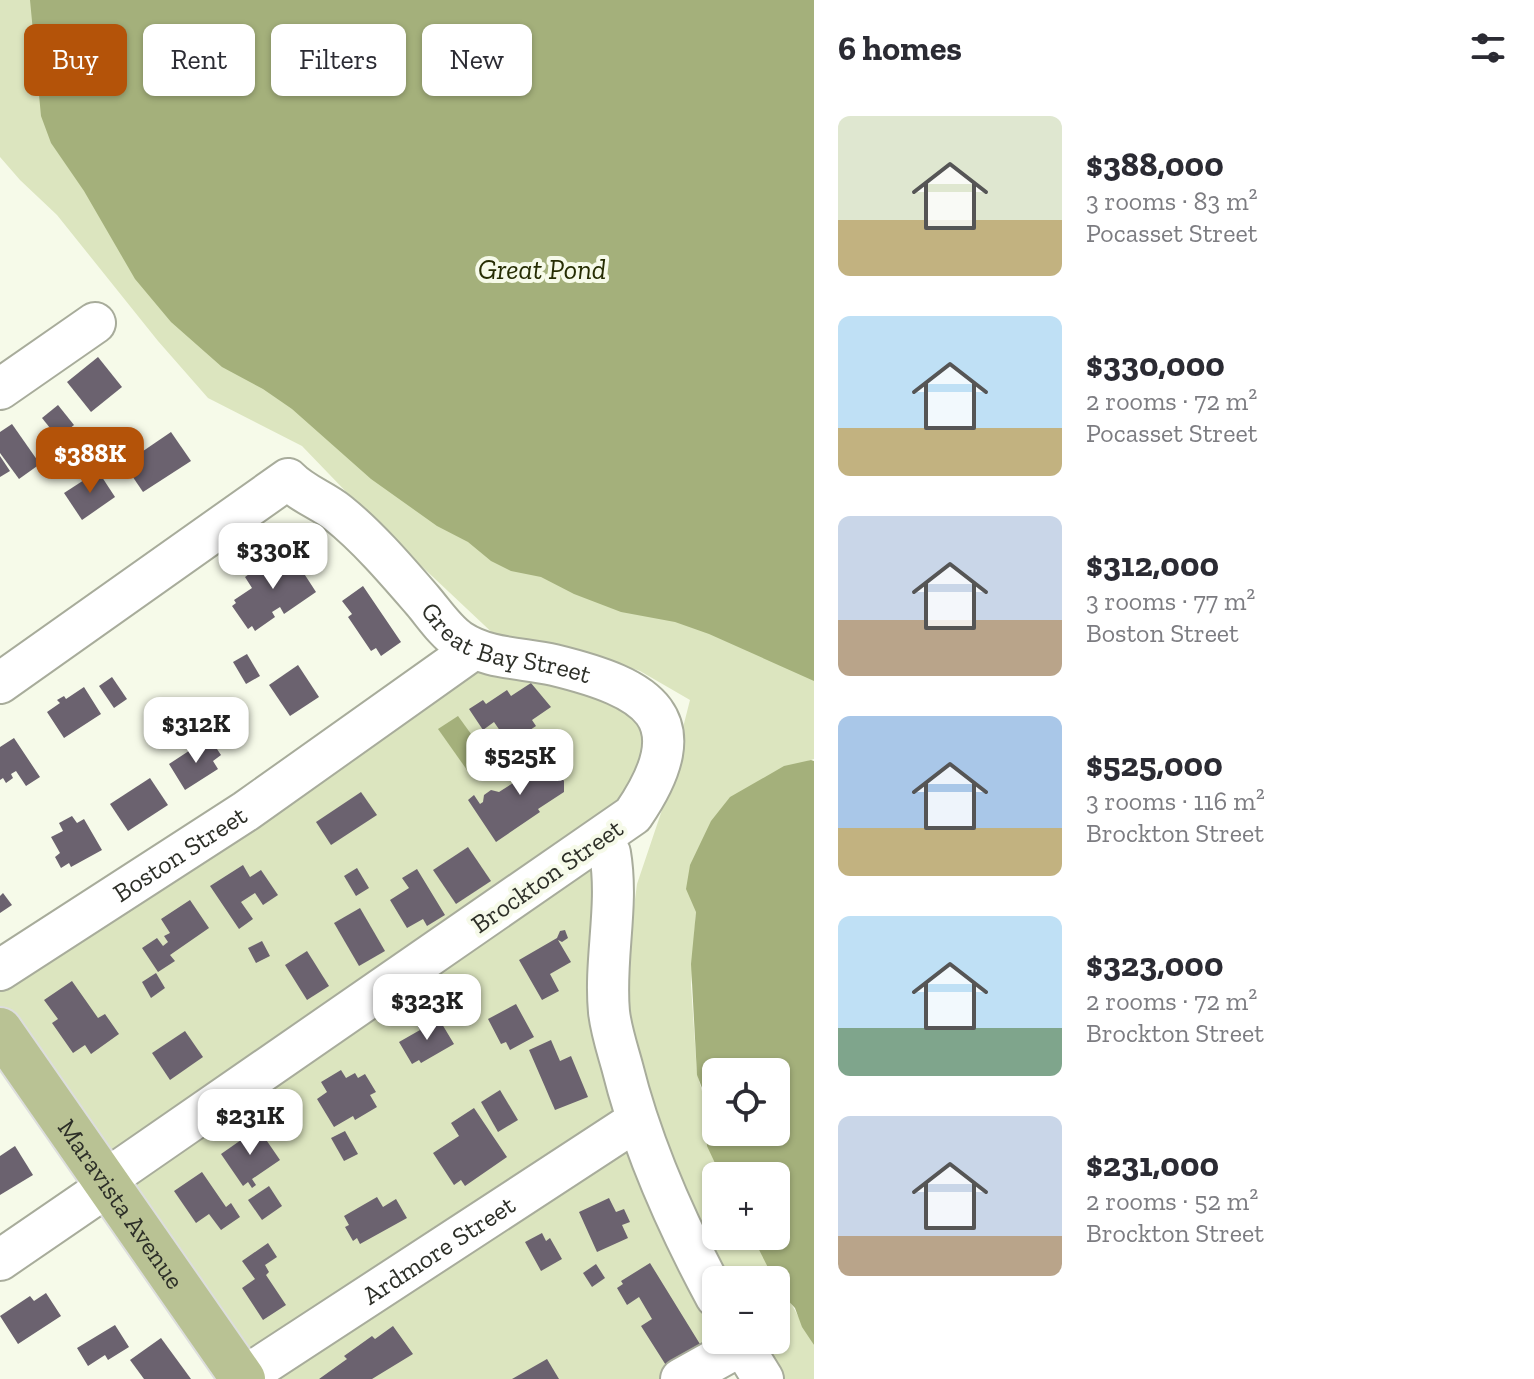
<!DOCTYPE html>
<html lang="en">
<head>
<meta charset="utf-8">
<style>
  body { margin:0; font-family:"Zilla Slab",serif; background:#f2f2f3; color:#2b2b33; height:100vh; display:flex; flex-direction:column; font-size:30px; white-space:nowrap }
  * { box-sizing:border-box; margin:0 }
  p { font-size:26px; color:#7c7c81 }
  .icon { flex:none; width:44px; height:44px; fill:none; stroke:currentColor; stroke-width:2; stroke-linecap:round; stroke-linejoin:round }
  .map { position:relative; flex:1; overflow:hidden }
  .side { display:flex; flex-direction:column; background:#fff; width:720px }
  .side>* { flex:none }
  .banner { position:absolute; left:24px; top:24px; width:670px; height:72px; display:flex; gap:16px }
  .controls { position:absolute; left:702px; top:1058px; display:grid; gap:16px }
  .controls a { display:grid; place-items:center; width:88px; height:88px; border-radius:12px; background:#fff; box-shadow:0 2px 6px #0004; font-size:40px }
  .price { position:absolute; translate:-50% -68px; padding:0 18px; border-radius:16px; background:#fff; color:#222; font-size:26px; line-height:52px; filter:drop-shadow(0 2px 4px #0008) }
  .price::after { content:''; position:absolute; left:50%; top:48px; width:24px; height:18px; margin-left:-12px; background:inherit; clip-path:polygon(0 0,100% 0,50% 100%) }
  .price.active { background:#b45309; color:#fff }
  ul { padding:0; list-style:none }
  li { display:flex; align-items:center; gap:24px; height:200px; padding:0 24px }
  li span { display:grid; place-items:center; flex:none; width:224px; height:160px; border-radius:12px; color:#555 }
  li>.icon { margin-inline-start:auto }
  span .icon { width:96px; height:96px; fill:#fffc; stroke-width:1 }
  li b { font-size:34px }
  h2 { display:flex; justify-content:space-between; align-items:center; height:96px; padding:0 24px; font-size:34px }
  .chip { padding:0 28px; border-radius:12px; background:#fff; box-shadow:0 2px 6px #0004; font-size:28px; line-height:72px }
  .chip.active { background:#b45309; color:#fff }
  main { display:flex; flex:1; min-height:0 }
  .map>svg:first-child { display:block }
</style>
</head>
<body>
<main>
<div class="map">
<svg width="814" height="1379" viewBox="0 0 814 1379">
  <rect width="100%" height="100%" fill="#f6fae9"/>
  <g fill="#dce5bf">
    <polygon points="0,0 59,0 814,668 814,759 808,761 696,911 691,985 697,1073 725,1176 716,1176 716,1236 754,1236 814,1345 814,1379 776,1379 753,1340 776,1340 776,1280 719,1280 684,1215 629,1039 625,976 637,884 662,810 690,700 640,671 559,644 500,640 382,529 302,446 208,398 158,341 57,215 20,180 0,157"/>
    <polygon points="473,666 537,667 648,722 642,791 106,1157 0,1006 0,983"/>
    <polygon points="584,867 599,875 618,1118 250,1350 142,1197 135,1183"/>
    <polygon points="625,1144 716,1320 716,1340 662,1379 270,1379"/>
  </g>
  <g fill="#a4b07b" fill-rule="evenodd">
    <polygon points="30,0 814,0 814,681 709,634 675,622 621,612 574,594 541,577 511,571 491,561 468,542 437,526 371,479 292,409 263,389 222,367 171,322 135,279 84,191 51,143 41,116"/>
    <polygon points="458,716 487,756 467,770 438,729"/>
    <path d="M811,760L814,761V1345L802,1327L795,1308L781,1293L752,1236H776V1176H721L707,1146L704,1093L697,1075L691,964L696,912L686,889L690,865L711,821L730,797L784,766ZM776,1072V1132H716V1072Z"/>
  </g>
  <g fill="#6b626f">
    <polygon points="98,357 122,387 91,412 67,382"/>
    <polygon points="58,405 74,425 58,438 42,418"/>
    <polygon points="12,424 40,464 19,479 0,453 0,432"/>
    <polygon points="171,432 191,461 143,492 124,464"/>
    <polygon points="0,456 10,471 0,477"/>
    <polygon points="98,471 115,497 82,520 64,493"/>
    <polygon points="281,551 292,555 316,592 284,614 280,607 272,612 275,617 255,631 252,626 248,629 232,606 236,603 234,600 252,588 245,577"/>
    <polygon points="363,586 401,642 381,656 376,648 371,651 348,617 352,614 342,601"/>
    <polygon points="247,654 260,676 246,684 233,662"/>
    <polygon points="298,665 319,697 290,716 269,685"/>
    <polygon points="112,677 127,699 114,708 99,686"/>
    <polygon points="531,683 551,707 532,720 536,726 509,744 494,722 483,730 469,709 483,700 486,704 507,690 511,696"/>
    <polygon points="84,687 101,714 64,738 47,712 60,703 57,700 64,696 66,699"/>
    <polygon points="14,738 40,777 26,786 16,771 11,774 13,778 6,783 3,778 0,780 0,747"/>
    <polygon points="201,743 205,748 213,743 221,755 213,761 218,769 185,790 169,764"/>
    <polygon points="538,750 544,758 551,760 556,768 555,774 559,774 564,781 564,792 538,809 540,812 496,842 468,800 474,795 480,804 483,802 484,795 491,790 499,792 513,783 511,779 524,771 519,763"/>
    <polygon points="150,778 168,805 128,831 110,804"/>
    <polygon points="361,792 377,815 331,845 316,822"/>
    <polygon points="72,816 77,823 84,819 102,850 71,867 69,863 61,868 55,857 60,853 51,837 63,831 59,823"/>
    <polygon points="468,847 491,881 456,904 433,870"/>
    <polygon points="243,865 250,877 261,870 278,895 263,905 255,893 241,902 253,919 239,929 210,886"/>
    <polygon points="357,868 369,888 356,896 344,876"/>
    <polygon points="417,869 445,915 427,926 423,919 407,928 390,900 409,888 402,878"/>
    <polygon points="3,893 12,905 0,913 0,896"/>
    <polygon points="190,900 209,928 170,955 175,961 158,972 142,948 157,938 163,946 168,942 164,936 170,933 161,919"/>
    <polygon points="360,908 385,951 359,966 334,923"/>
    <polygon points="565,930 568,938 562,942 558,940 571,962 550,974 559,991 542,1000 519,960 557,938 560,931"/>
    <polygon points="262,941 270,956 256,963 248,948"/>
    <polygon points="307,951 329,986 307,1000 285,965"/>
    <polygon points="156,973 165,988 151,998 142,982"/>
    <polygon points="72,981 98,1018 105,1014 119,1034 91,1054 85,1045 73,1053 52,1023 58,1019 44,1000"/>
    <polygon points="516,1004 534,1037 510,1050 506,1042 501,1044 488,1019"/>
    <polygon points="439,1019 454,1044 421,1063 419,1060 412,1064 399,1042 420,1030 418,1027 427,1022 429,1025"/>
    <polygon points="185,1031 203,1057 170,1080 152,1053"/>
    <polygon points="551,1040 560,1061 571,1056 588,1097 555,1110 529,1050"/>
    <polygon points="341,1070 346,1078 355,1073 358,1078 365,1074 376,1092 370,1095 377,1107 355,1120 353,1116 334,1127 317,1099 327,1092 321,1082"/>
    <polygon points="500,1090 518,1120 498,1132 481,1102"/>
    <polygon points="474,1108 507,1157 465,1186 461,1180 454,1185 433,1153 459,1136 451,1123"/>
    <polygon points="258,1128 280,1160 252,1179 256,1185 252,1188 248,1182 243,1186 221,1154"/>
    <polygon points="345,1131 358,1154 344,1161 331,1138"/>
    <polygon points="15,1146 33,1175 0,1195 0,1156"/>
    <polygon points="202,1172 226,1207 231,1203 240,1217 221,1230 209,1214 196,1223 174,1191"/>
    <polygon points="269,1186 282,1206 262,1220 248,1200"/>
    <polygon points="377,1197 383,1207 396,1199 407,1218 360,1244 357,1238 353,1241 345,1227 349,1225 344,1216"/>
    <polygon points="609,1198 616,1212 624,1209 630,1222 622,1225 628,1238 597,1252 579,1212"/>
    <polygon points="542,1233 546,1241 550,1238 562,1259 541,1271 525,1242"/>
    <polygon points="268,1243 277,1257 265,1265 269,1272 266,1275 286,1305 263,1320 242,1288 255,1279 242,1261"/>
    <polygon points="650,1263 703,1349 669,1370 641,1326 652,1319 639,1297 627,1305 617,1288 623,1284 621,1281"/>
    <polygon points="596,1264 605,1278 592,1287 583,1273"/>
    <polygon points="46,1293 61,1316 18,1344 0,1316 30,1296 34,1301"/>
    <polygon points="115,1325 129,1347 108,1360 105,1355 88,1366 77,1348"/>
    <polygon points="393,1326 413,1354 372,1379 319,1379 347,1359 344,1356 372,1336 375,1339"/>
    <polygon points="161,1338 191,1379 144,1379 130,1360"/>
    <polygon points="547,1359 559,1379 512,1379"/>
  </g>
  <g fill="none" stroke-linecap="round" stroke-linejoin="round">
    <defs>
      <g id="minor">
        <polyline points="0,389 95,323"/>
        <path id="s1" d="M0,683L288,479C302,494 322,500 338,513C369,538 397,571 423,601C434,614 446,632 460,641C487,659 523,658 554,665C648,688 700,717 633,815L104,1181"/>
        <path d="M610,853C619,906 604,959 609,1012C611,1030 617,1048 622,1066C642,1147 676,1223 716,1297"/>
        <path id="s2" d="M0,970L246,811L474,649"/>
        <polyline points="0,1260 108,1186"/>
        <polyline points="739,1340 763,1379"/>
        <path id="s3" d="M241,1379L636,1121"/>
        <polyline points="681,1379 742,1345"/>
      </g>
      <g id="major">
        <path id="s4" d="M0,1030L243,1379"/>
      </g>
    </defs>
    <use href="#minor" stroke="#a8ac9b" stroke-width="44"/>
    <use href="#major" stroke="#dddedd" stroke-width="48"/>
    <use href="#minor" stroke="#fff" stroke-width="40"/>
    <use href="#major" stroke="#b9c294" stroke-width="44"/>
  </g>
  <g text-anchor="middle" stroke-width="8" stroke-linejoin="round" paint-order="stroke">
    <g font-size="26" fill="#2d2f28" stroke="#f6fae9">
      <text dy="9" stroke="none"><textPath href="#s1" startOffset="634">Great Bay Street</textPath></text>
      <text dy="9" stroke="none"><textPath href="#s2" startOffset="214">Boston Street</textPath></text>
      <text transform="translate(547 876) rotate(-35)" y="9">Brockton Street</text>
      <text dy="9" stroke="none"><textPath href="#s4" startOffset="212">Maravista Avenue</textPath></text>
      <text dy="9" stroke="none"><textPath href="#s3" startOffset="236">Ardmore Street</textPath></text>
    </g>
    <g font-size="28" font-style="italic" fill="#262d03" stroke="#f6fae9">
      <text x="542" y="279">Great Pond</text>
    </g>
  </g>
</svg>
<div class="controls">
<a><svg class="icon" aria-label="locate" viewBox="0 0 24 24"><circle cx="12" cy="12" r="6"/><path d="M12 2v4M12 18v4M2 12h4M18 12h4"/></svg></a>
<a>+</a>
<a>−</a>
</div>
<b class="price active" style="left:90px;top:495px">$388K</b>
<b class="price" style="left:273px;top:591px">$330K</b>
<b class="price" style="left:196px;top:765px">$312K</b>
<b class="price" style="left:520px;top:797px">$525K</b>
<b class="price" style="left:427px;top:1042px">$323K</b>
<b class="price" style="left:250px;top:1157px">$231K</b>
<div class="banner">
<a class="chip active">Buy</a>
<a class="chip">Rent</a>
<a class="chip">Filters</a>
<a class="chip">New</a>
</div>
</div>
<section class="side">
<h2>6 homes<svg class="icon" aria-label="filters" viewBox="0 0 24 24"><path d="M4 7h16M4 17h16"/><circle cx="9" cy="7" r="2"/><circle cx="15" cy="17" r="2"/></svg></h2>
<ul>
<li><span style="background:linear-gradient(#dfe7d0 65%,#c2b280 0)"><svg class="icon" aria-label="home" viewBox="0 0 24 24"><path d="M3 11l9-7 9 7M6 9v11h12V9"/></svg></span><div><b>$388,000</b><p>3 rooms · 83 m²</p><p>Pocasset Street</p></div></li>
<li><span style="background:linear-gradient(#bfe0f5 70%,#c2b280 0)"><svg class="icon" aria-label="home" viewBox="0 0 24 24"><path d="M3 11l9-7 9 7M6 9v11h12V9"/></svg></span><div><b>$330,000</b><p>2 rooms · 72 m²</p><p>Pocasset Street</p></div></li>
<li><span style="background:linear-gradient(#c9d6e8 65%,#b9a48a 0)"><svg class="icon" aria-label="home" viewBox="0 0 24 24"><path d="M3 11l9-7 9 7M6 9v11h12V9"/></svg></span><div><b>$312,000</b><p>3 rooms · 77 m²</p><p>Boston Street</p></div></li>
<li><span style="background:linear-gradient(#a9c7e8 70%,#c2b280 0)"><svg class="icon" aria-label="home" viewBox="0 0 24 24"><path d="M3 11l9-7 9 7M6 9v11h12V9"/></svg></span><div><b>$525,000</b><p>3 rooms · 116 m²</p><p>Brockton Street</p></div></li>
<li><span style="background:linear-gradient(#bfe0f5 70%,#7fa58c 0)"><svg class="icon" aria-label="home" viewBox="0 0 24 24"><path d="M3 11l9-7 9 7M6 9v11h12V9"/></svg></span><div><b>$323,000</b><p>2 rooms · 72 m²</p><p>Brockton Street</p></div></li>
<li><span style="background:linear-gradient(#c9d6e8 75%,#b9a48a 0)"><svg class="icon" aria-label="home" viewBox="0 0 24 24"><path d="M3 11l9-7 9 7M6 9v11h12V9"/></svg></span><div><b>$231,000</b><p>2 rooms · 52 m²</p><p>Brockton Street</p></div></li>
</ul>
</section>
</main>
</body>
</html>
